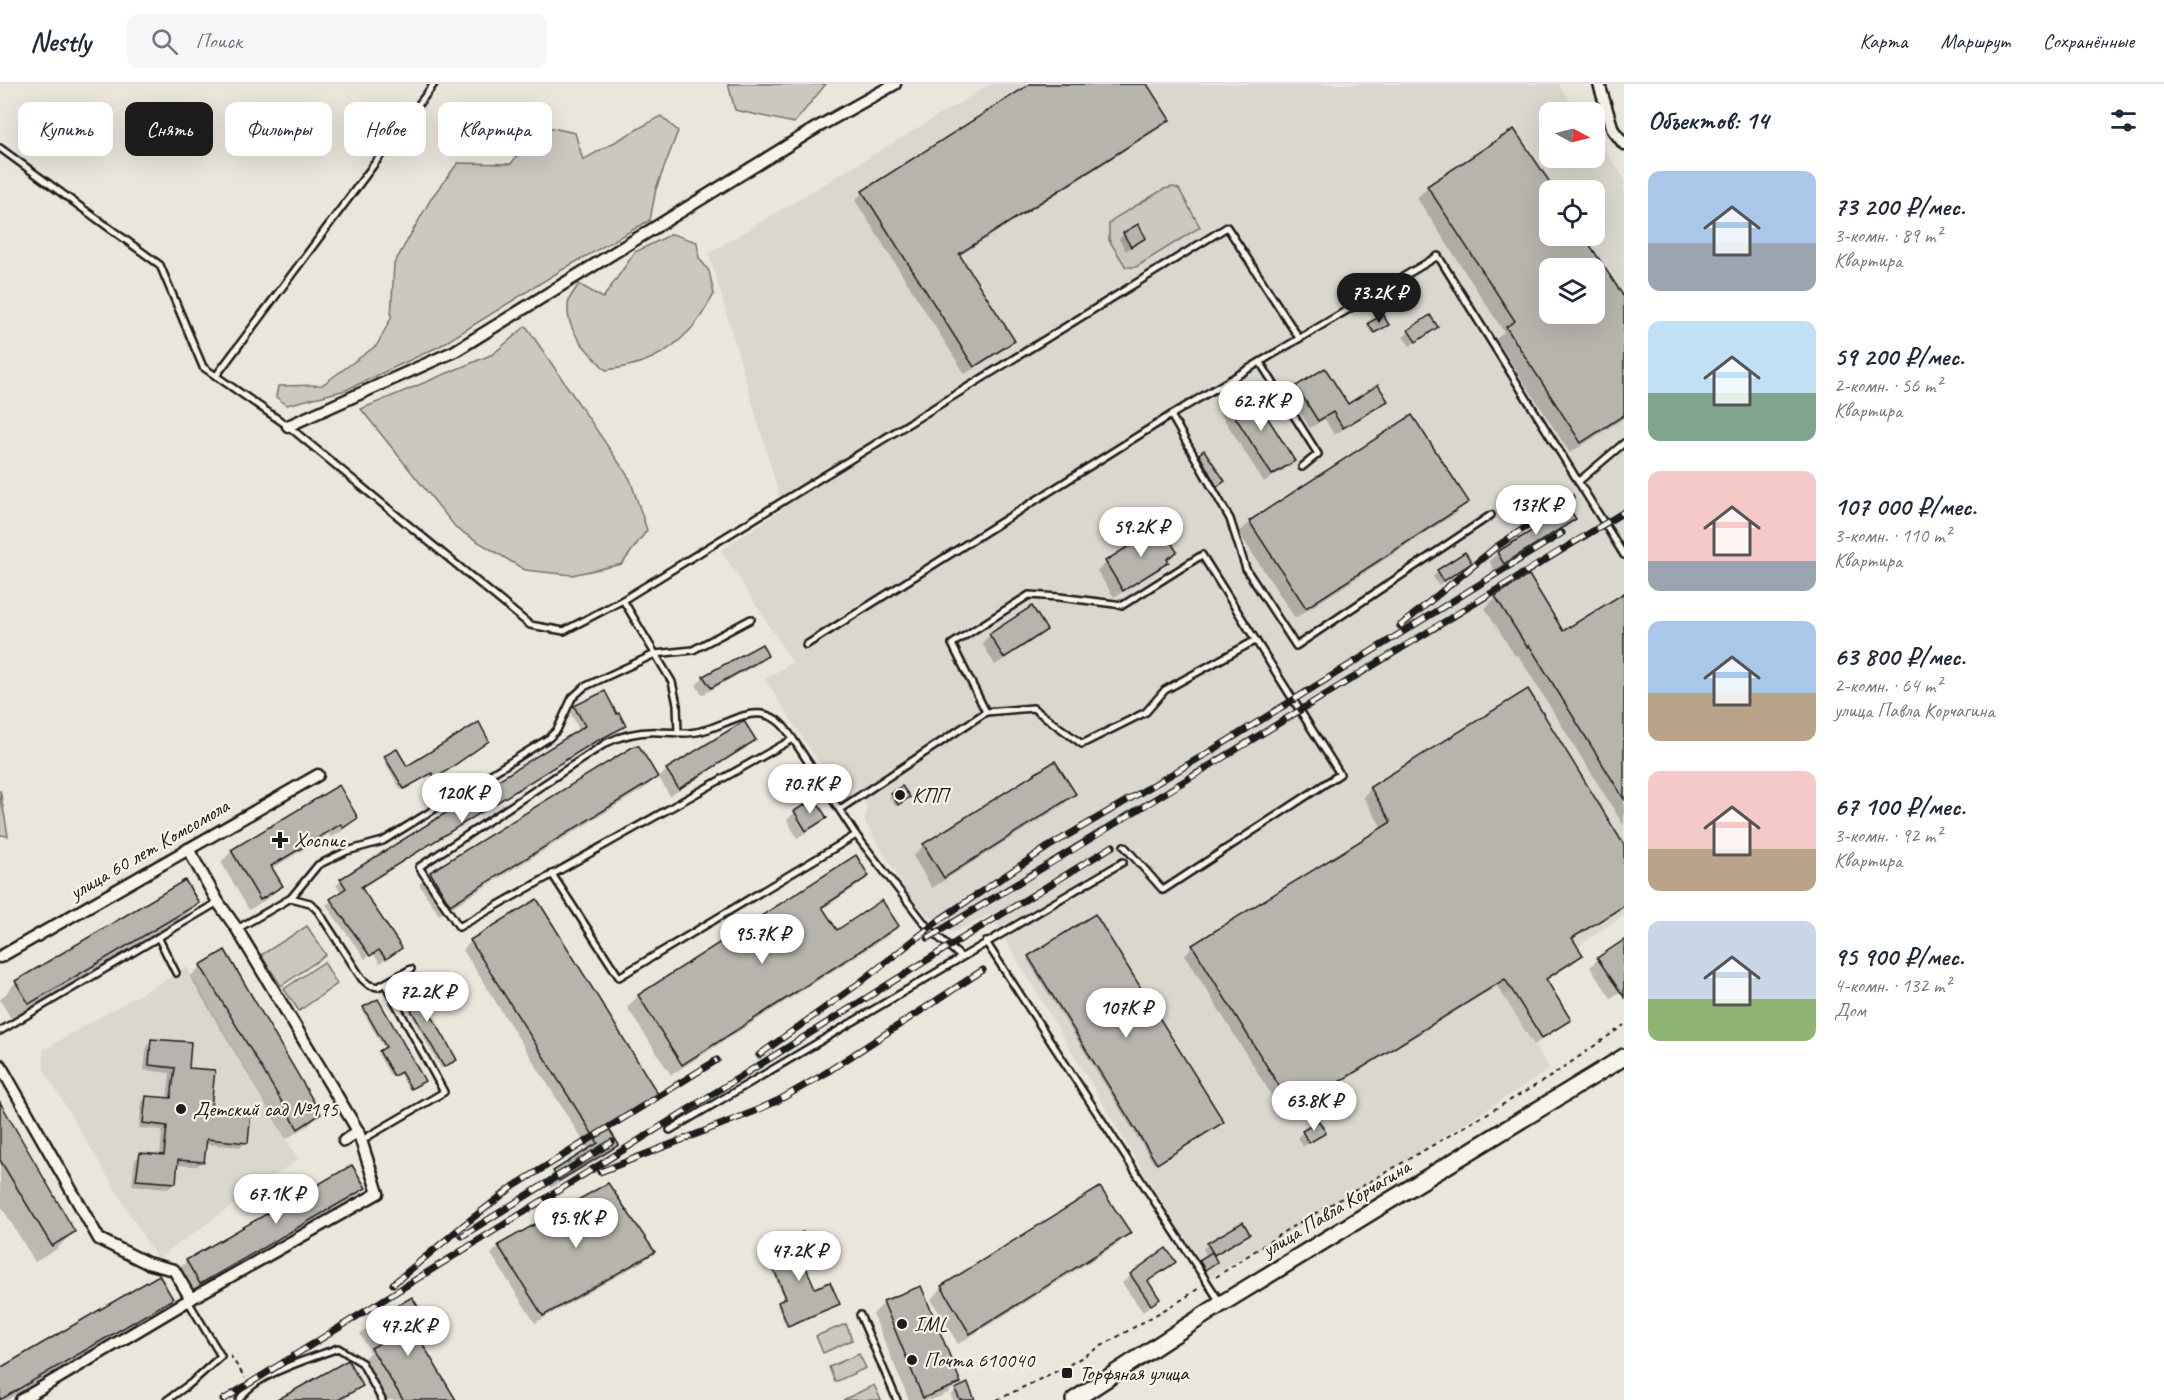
<!DOCTYPE html>
<html lang="ru">
<head>
<meta charset="utf-8">
<style>
  body { margin:0; font-family:Caveat,sans-serif; background:#f6f6f7; color:#1f2937; height:100vh; display:flex; flex-direction:column; font-size:22px; white-space:nowrap }
  * { box-sizing:border-box; margin:0 }
  p { font-size:20px; color:#747a83 }
  .icon { flex:none; width:33px; height:33px; fill:none; stroke:currentColor; stroke-width:2; stroke-linecap:round; stroke-linejoin:round }
  .map { position:relative; flex:1; overflow:hidden }
  .details { display:flex; flex-direction:column; background:#fff; width:540px }
  .details>* { flex:none }
  .hud { position:absolute; left:18px; top:18px; width:570px; height:54px; display:flex; gap:12px }
  .needle { width:39px; rotate:97deg }
  .controls { position:absolute; left:1539px; top:18px; display:grid; gap:12px }
  .controls a { display:grid; place-items:center; width:66px; height:66px; border-radius:12px; background:#fff; box-shadow:0 6px 24px #0002; font-size:30px }
  .price { position:absolute; translate:-50% -51px; padding:0 14px; border-radius:21px; background:#fff; color:#222; font-size:20px; line-height:39px; filter:drop-shadow(0 2px 3px #0008) }
  .price::after { content:''; position:absolute; left:50%; top:36px; width:18px; height:14px; margin-left:-9px; background:inherit; clip-path:polygon(0 0,100% 0,50% 100%) }
  .price.active { background:#1c1c1c; color:#fff }
  ul { padding:0; list-style:none }
  li { display:flex; align-items:center; gap:18px; height:150px; padding:0 24px }
  li span { display:grid; place-items:center; flex:none; width:168px; height:120px; border-radius:12px; color:#555 }
  li>.icon { margin-inline-start:auto }
  span .icon { width:72px; height:72px; fill:#fffc; stroke-width:1 }
  li b { font-size:26px }
  h2 { display:flex; justify-content:space-between; align-items:center; height:72px; padding:0 24px; font-size:26px }
  .tag { padding:0 21px; border-radius:12px; background:#fff; box-shadow:0 6px 24px #0002; font-size:21px; line-height:54px }
  .tag.active { background:#1c1c1c; color:#fff }
  header { display:flex; align-items:center; gap:36px; box-sizing:border-box; height:84px; padding:0 30px; background:#fff; border-bottom:2px solid #e0e1e3 }
  header strong { font-size:28px }
  nav { display:flex; gap:33px; margin-inline-start:auto; font-size:21px }
  .search { width:420px; height:54px; background:#f6f6f7; display:flex; align-items:center; gap:15px; box-sizing:border-box; padding:0 21px; border-radius:12px; color:#747a83; font-size:22px }
  main { display:flex; flex:1; min-height:0 }
  .map>svg:first-child { display:block }
</style>
</head>
<body>
<header>
<strong>Nestly</strong>
<div class="search"><svg class="icon" aria-label="search" viewBox="0 0 24 24"><circle cx="10" cy="10" r="6"/><path d="M15 15l6 6"/></svg>Поиск</div>
<nav><a>Карта</a><a>Маршрут</a><a>Сохранённые</a></nav>
</header>
<main>
<div class="map">
<svg width="1624" height="1316" viewBox="0 0 1624 1316">
  <rect width="100%" height="100%" fill="#eae6dc"/>
  <filter id="ink" filterUnits="userSpaceOnUse"><feTurbulence type="fractalNoise" baseFrequency=".0167" numOctaves="2"/><feDisplacementMap in="SourceGraphic" scale="12" xChannelSelector="R" yChannelSelector="G"/><feConvolveMatrix kernelMatrix="1 2 1 2 8 2 1 2 1" color-interpolation-filters="sRGB"/></filter>
  <g filter="url(#ink)">
    <g fill="#dad7ce" fill-rule="evenodd">
      <path d="M991,0H1560V3L1578,28H1550V74H1594L1595,52L1624,94V831L1503,913L1550,985L1337,1121L1207,1195L990,830L953,849L925,829L909,811L865,738L867,723L856,705L828,693L765,595L792,578L721,466L783,425L709,169ZM1550,106H1594V152H1550ZM1550,184H1594V230H1550Z"/>
      <polygon points="187,883 298,1075 157,1175 44,986 43,966"/>
    </g>
    <g fill="#ccc8c0" stroke="#74726e" stroke-width="1.5">
      <polygon points="728,0 826,0 794,39 735,26"/>
      <polygon points="661,32 678,47 656,105 650,136 560,187 440,262 346,306 287,321 276,313 278,302 322,301 377,261 391,234 394,180 432,113 458,79 511,80 539,41 575,49 583,76"/>
      <polygon points="1173,103 1179,105 1200,143 1136,183 1126,183 1109,156 1109,140 1115,134 1164,105"/>
      <path d="M672,150L697,158L699,174L709,187L714,210C707,222 700,236 690,246C666,272 640,282 606,286C588,268 562,244 569,216C571,211 576,205 579,200L603,214L635,168Z"/>
      <polygon points="526,242 630,395 647,446 622,480 572,491 525,486 457,445 361,325 493,270"/>
      <polygon points="0,706 8,752 0,751"/>
      <polygon points="307,842 326,871 281,902 261,871"/>
      <polygon points="324,878 337,900 299,927 284,905"/>
      <polygon points="846,1240 852,1256 823,1269 816,1252"/>
      <polygon points="859,1270 866,1284 835,1298 829,1283"/>
      <polygon points="874,1301 881,1316 843,1316"/>
    </g>
    <g fill="#0003" fill-rule="evenodd">
      <polygon points="1033,0 1146,0 1168,35 1160,44 959,172 1013,257 1005,265 965,290 855,116 863,108"/>
      <path d="M1514,47L1553,106H1550V152H1582L1624,216V334L1570,369L1496,255L1504,248L1417,114L1428,103ZM1550,184H1594V230H1550Z"/>
      <polygon points="1124,150 1144,154 1126,167 1119,155"/>
      <polygon points="1429,233 1436,243 1410,262 1403,253"/>
      <polygon points="1369,240 1387,241 1371,249 1367,242"/>
      <polygon points="1297,303 1347,322 1386,316 1378,324 1334,351 1325,335 1310,344 1289,311"/>
      <polygon points="1228,321 1293,377 1285,385 1264,398 1220,329"/>
      <polygon points="1200,371 1223,397 1212,407 1194,376"/>
      <polygon points="1467,418 1456,429 1295,534 1239,449 1250,438"/>
      <polygon points="1568,426 1574,435 1566,443 1495,487 1489,477 1498,469"/>
      <polygon points="1161,444 1175,468 1159,486 1114,513 1097,487 1106,479"/>
      <polygon points="1464,470 1470,479 1438,501 1433,492"/>
      <polygon points="1624,511 1624,742 1518,571 1515,572 1485,524 1496,513 1563,549"/>
      <polygon points="1045,546 1037,554 995,581 982,559 990,551"/>
      <polygon points="766,572 758,580 702,611 696,601 704,593"/>
      <polygon points="575,624 624,642 619,647 586,663 360,804 400,864 380,879 373,869 365,875 326,821 342,809 336,801 580,647 570,628"/>
      <polygon points="754,656 746,664 670,712 659,694 667,686"/>
      <polygon points="485,659 433,696 429,690 401,706 383,675 385,673 406,684"/>
      <polygon points="631,666 656,693 645,704 439,831 419,800 430,789"/>
      <polygon points="1055,679 1074,710 1063,721 932,804 913,772 924,761"/>
      <polygon points="902,704 906,715 895,722 889,712"/>
      <polygon points="1371,704 1624,764 1624,823 1571,856 1581,871 1573,879 1545,897 1569,935 1561,943 1534,961 1497,902 1285,1033 1185,871 1193,862 1383,745 1363,713"/>
      <polygon points="795,728 825,734 817,742 797,754 787,736"/>
      <polygon points="356,734 345,745 331,754 329,750 271,785 281,802 270,813 249,826 221,778 232,767"/>
      <polygon points="855,774 867,792 856,803 822,825 836,848 897,842 886,853 671,991 627,923 638,912"/>
      <polygon points="197,819 181,836 12,936 0,916 16,898"/>
      <polygon points="471,857 656,1010 648,1018 607,1044 617,1061 609,1069 551,1104 546,1096 554,1088 589,1066 463,866"/>
      <polygon points="1624,858 1624,905 1611,914 1590,883 1598,875"/>
      <polygon points="1029,873 1220,1040 1154,1080 1027,875"/>
      <polygon points="201,882 320,1030 309,1041 286,1055 190,893"/>
      <polygon points="399,904 453,978 441,984 397,906"/>
      <polygon points="364,924 421,999 409,1006 399,989 391,993 378,970 385,966 362,926"/>
      <polygon points="152,957 187,986 209,1025 246,1058 241,1063 205,1060 203,1077 197,1082 176,1081 174,1099 169,1104 132,1101 135,1076 140,1071 160,1072 162,1046 139,1044 142,1018 147,1013 167,1015 170,989 144,986 147,962"/>
      <polygon points="0,1021 73,1148 57,1165 35,1178 0,1120"/>
      <polygon points="1303,1048 1324,1048 1303,1063 1298,1053"/>
      <polygon points="364,1104 353,1115 188,1210 176,1188 187,1177"/>
      <polygon points="1129,1149 1118,1160 958,1260 931,1215 942,1204"/>
      <polygon points="1248,1150 1213,1173 1214,1180 1202,1187 1198,1180 1207,1173 1203,1165 1208,1160"/>
      <polygon points="499,1162 653,1168 645,1176 535,1239 491,1170"/>
      <polygon points="808,1163 798,1168 814,1206 838,1220 786,1243 777,1221 785,1217 764,1168 766,1165"/>
      <polygon points="1166,1166 1174,1178 1147,1199 1158,1214 1143,1228 1122,1199 1131,1191"/>
      <polygon points="171,1215 160,1226 7,1316 0,1316 0,1286"/>
      <polygon points="884,1219 959,1298 948,1309 932,1316 909,1316 873,1230"/>
      <polygon points="418,1226 407,1237 454,1316 385,1316 361,1277 370,1268 360,1250 371,1239"/>
      <polygon points="361,1302 344,1316 280,1316"/>
      <polygon points="956,1306 973,1316 953,1316 951,1311"/>
    </g>
    <g fill="#b6b4ac" stroke="#1c1c1c" stroke-width="1.5" fill-rule="evenodd">
      <polygon points="1030,0 1147,0 1170,36 959,170 1015,257 974,283 862,107"/>
      <path d="M1514,45L1555,106H1550V152H1584L1624,213V331L1581,359L1506,243L1515,237L1427,102ZM1550,184H1594V230H1550Z"/>
      <polygon points="1138,140 1146,154 1131,163 1123,149"/>
      <polygon points="1383,231 1389,241 1374,249 1368,239"/>
      <polygon points="1430,231 1438,243 1416,258 1408,246"/>
      <polygon points="1325,284 1348,320 1378,301 1388,317 1343,344 1333,328 1318,337 1296,302"/>
      <polygon points="1250,306 1295,377 1272,391 1227,320"/>
      <polygon points="1412,331 1469,418 1306,524 1249,437"/>
      <polygon points="1204,366 1225,397 1217,403 1199,370"/>
      <polygon points="1569,424 1576,435 1504,480 1497,468"/>
      <polygon points="1161,442 1177,468 1167,475 1169,478 1123,507 1105,477"/>
      <polygon points="1465,468 1472,479 1444,497 1437,486"/>
      <polygon points="1529,491 1563,547 1624,509 1624,715 1529,561 1527,563 1495,512"/>
      <polygon points="1032,522 1047,546 1004,574 989,550"/>
      <polygon points="762,560 768,572 711,604 703,592"/>
      <polygon points="1528,605 1624,761 1624,822 1572,854 1583,871 1546,895 1571,936 1542,954 1505,895 1294,1026 1192,861 1391,738 1370,703"/>
      <polygon points="605,607 617,630 619,629 626,642 593,659 361,803 402,864 386,875 379,866 370,872 330,815 346,804 340,795 585,642 574,622"/>
      <polygon points="744,637 756,656 679,705 666,685"/>
      <polygon points="479,638 489,657 435,695 432,689 404,705 384,672 397,665 407,682"/>
      <polygon points="634,662 639,662 658,693 450,821 430,788"/>
      <polygon points="1055,677 1076,710 944,794 923,760"/>
      <polygon points="339,701 358,734 343,744 341,740 271,782 283,802 260,816 231,766"/>
      <polygon points="902,702 910,713 898,721 891,709"/>
      <polygon points="815,715 827,734 806,747 794,727"/>
      <polygon points="856,771 869,792 822,823 837,846 882,816 899,842 682,981 638,911"/>
      <polygon points="185,796 199,819 29,920 15,897"/>
      <polygon points="537,815 658,1010 607,1042 619,1061 559,1097 553,1087 598,1059 470,856"/>
      <polygon points="1095,830 1224,1038 1157,1080 1028,872"/>
      <polygon points="1624,856 1624,913 1597,874"/>
      <polygon points="225,866 321,1030 298,1045 200,881"/>
      <polygon points="411,895 457,976 444,983 398,903"/>
      <polygon points="378,915 425,997 411,1005 401,988 394,992 379,967 386,963 363,923"/>
      <polygon points="151,955 191,958 189,984 215,986 211,1024 251,1028 248,1059 207,1055 204,1078 178,1076 176,1099 136,1096 140,1069 164,1071 167,1042 143,1039 146,1012 171,1014 175,984 149,981"/>
      <polygon points="0,1018 75,1148 52,1162 0,1076"/>
      <polygon points="1319,1037 1326,1049 1309,1059 1302,1047"/>
      <polygon points="352,1081 366,1104 200,1200 186,1176"/>
      <polygon points="608,1099 655,1168 543,1232 498,1161"/>
      <polygon points="1100,1103 1131,1149 970,1250 941,1202"/>
      <polygon points="1243,1138 1250,1150 1214,1171 1207,1159"/>
      <polygon points="803,1148 810,1163 799,1168 815,1204 830,1198 840,1220 788,1242 778,1218 786,1214 765,1164"/>
      <polygon points="1166,1164 1176,1178 1148,1197 1160,1215 1151,1221 1130,1190"/>
      <polygon points="1212,1168 1217,1178 1205,1186 1199,1176"/>
      <polygon points="159,1191 173,1215 0,1316 0,1284"/>
      <polygon points="921,1202 961,1299 923,1314 883,1217"/>
      <polygon points="412,1213 420,1226 407,1234 456,1316 403,1316 371,1264 382,1258 370,1238"/>
      <polygon points="348,1276 363,1302 338,1316 277,1316"/>
      <polygon points="968,1299 975,1316 960,1316 955,1305"/>
    </g>
    <g fill="none" stroke-linecap="round" stroke-linejoin="round">
      <defs>
        <g id="lane">
          <polyline points="0,64 160,181 203,283 288,342 530,541 564,547 623,516 1227,143 1299,254"/>
          <polyline points="1260,278 1318,370 1302,383"/>
          <polyline points="216,292 434,0"/>
          <polyline points="1171,331 1230,435 1246,485 1296,562 1491,431"/>
          <polyline points="1578,398 1624,359"/>
          <polyline points="623,516 672,598 677,620 678,649"/>
          <polyline points="806,561 1171,331 1438,172 1624,471"/>
          <polyline points="986,628 1033,624 1082,660 1146,628 1165,606 1256,556"/>
          <path d="M793,655C785,643 778,633 762,630C743,627 720,643 701,647C687,651 673,648 659,648C640,647 623,651 606,659L419,783L459,843L793,655L856,751L929,845L960,872"/>
          <polyline points="840,725 986,628 952,560 1029,511 1059,513 1123,521 1202,471 1340,690 1163,806 1124,762"/>
          <polyline points="552,790 619,893 856,751"/>
          <polyline points="291,814 310,819 318,827 362,895 369,901 378,903 411,885"/>
          <polyline points="237,845 291,814 318,781 347,767 383,757 549,654 557,646 572,614 584,603 655,570 693,566 751,535"/>
          <polyline points="158,853 176,889"/>
          <polyline points="986,858 1220,1218"/>
          <polyline points="0,947 218,818"/>
          <polyline points="670,1046 1123,778"/>
          <polyline points="362,1056 444,1008 385,900"/>
          <polyline points="860,1231 897,1316"/>
          <polyline points="167,1316 191,1299 221,1272 188,1217"/>
          <path d="M239,1316C254,1290 310,1275 338,1264L362,1279L382,1316"/>
        </g>
        <g id="street">
          <polyline points="1599,0 1613,46 1624,60"/>
          <polyline points="288,342 455,267 816,44 895,0"/>
          <polyline points="0,873 318,691"/>
          <polyline points="0,981 99,1155 147,1179 174,1186 191,1215"/>
          <polyline points="344,1057 358,1047"/>
          <polyline points="21,1316 194,1213 378,1109 358,1047 237,845 218,818 188,765"/>
        </g>
        <polyline id="secondary" points="1074,1316 1221,1220 1624,973"/>
      </defs>
      <use href="#lane" stroke="#1c1c1c" stroke-width="10"/>
      <use href="#street" stroke="#1c1c1c" stroke-width="15"/>
      <use href="#secondary" stroke="#1c1c1c" stroke-width="20"/>
      <g stroke="#1c1c1c" stroke-width="2" stroke-dasharray="4.5 4.5" stroke-linecap="butt">
        <polyline points="1216,1193 1285,1147 1550,993 1624,941"/>
        <polyline points="230,1271 245,1294"/>
        <polyline points="997,1316 1065,1283 1183,1215 1199,1204"/>
      </g>
      <use href="#lane" stroke="#f7f3e8" stroke-width="5"/>
      <use href="#street" stroke="#f7f3e8" stroke-width="10"/>
      <use href="#secondary" stroke="#f7f3e8" stroke-width="15"/>
      <defs>
        <g id="rail">
          <polyline points="1400,542 1496,463 1571,413"/>
          <path d="M928,854C1161,713 1391,569 1624,428"/>
          <polyline points="759,971 858,900 942,834 1048,763 1211,667 1562,449"/>
          <polyline points="600,1088 753,1028 779,1016 821,992 983,886"/>
          <polyline points="462,1152 612,1058"/>
          <polyline points="393,1200 465,1140 514,1102 717,976"/>
          <polyline points="223,1316 948,863 1113,762"/>
        </g>
      </defs>
      <use href="#rail" stroke="#1c1c1c" stroke-width="7"/>
      <use href="#rail" stroke="#f7f3e8" stroke-width="4.5" stroke-dasharray="14" stroke-linecap="butt"/>
    </g>
  </g>
  <g fill="#1c1c1c" stroke="#f7f3e8" stroke-width="2">
    <circle cx="900" cy="711" r="6"/>
    <path d="M277 747h6v6h6v6h-6v6h-6v-6h-6v-6h6z"/>
    <circle cx="181" cy="1025" r="6"/>
    <circle cx="902" cy="1240" r="6"/>
    <circle cx="912" cy="1276" r="6"/>
    <rect x="1061" y="1283" width="12" height="12" rx="3"/>
  </g>
  <g text-anchor="middle" stroke-width="4.5" stroke-linejoin="round" paint-order="stroke">
    <g font-size="21" fill="#1c1c1c" stroke="#f7f3e8" text-anchor="start">
      <text x="912" y="718">КПП</text>
      <text x="294" y="763">Хоспис</text>
      <text x="193" y="1032">Детский сад №195</text>
      <text x="914" y="1247">IML</text>
      <text x="924" y="1283">Почта 610040</text>
      <text x="1079" y="1296">Торфяная улица</text>
    </g>
    <g font-size="21" fill="#1c1c1c" stroke="#f7f3e8">
      <text transform="translate(149 765) rotate(-30)" y="7">улица 60 лет Комсомола</text>
      <text transform="translate(1336 1124) rotate(-31)" y="7">улица Павла Корчагина</text>
    </g>
  </g>
</svg>
<div class="controls">
<a><svg class="needle" viewBox="-14 -14 28 28"><path d="M0-13l5 13h-10z" fill="#e53935"/><path d="M0 13l5-13h-10z" fill="#747a83"/></svg></a>
<a><svg class="icon" aria-label="locate" viewBox="0 0 24 24"><circle cx="12" cy="12" r="6"/><path d="M12 2v4M12 18v4M2 12h4M18 12h4"/></svg></a>
<a><svg class="icon" aria-label="layers" viewBox="0 0 24 24"><path d="M12 4l9 5-9 5-9-5zM3 14l9 5 9-5"/></svg></a>
</div>
<b class="price active" style="left:1379px;top:240px">73.2K ₽</b>
<b class="price" style="left:1261px;top:348px">62.7K ₽</b>
<b class="price" style="left:1536px;top:452px">137K ₽</b>
<b class="price" style="left:1141px;top:474px">59.2K ₽</b>
<b class="price" style="left:810px;top:731px">70.7K ₽</b>
<b class="price" style="left:462px;top:740px">120K ₽</b>
<b class="price" style="left:762px;top:881px">95.7K ₽</b>
<b class="price" style="left:427px;top:939px">72.2K ₽</b>
<b class="price" style="left:1126px;top:955px">107K ₽</b>
<b class="price" style="left:1314px;top:1048px">63.8K ₽</b>
<b class="price" style="left:276px;top:1141px">67.1K ₽</b>
<b class="price" style="left:576px;top:1165px">95.9K ₽</b>
<b class="price" style="left:799px;top:1198px">47.2K ₽</b>
<b class="price" style="left:408px;top:1273px">47.2K ₽</b>
<div class="hud">
<a class="tag">Купить</a>
<a class="tag active">Снять</a>
<a class="tag">Фильтры</a>
<a class="tag">Новое</a>
<a class="tag">Квартира</a>
</div>
</div>
<section class="details">
<h2>Объектов: 14<svg class="icon" aria-label="filters" viewBox="0 0 24 24"><path d="M4 7h16M4 17h16"/><circle cx="9" cy="7" r="2"/><circle cx="15" cy="17" r="2"/></svg></h2>
<ul>
<li><span style="background:linear-gradient(#a9c7e8 60%,#9aa5b1 0)"><svg class="icon" aria-label="home" viewBox="0 0 24 24"><path d="M3 11l9-7 9 7M6 9v11h12V9"/></svg></span><div><b>73 200 ₽/мес.</b><p>3-комн. · 89 m²</p><p>Квартира</p></div></li>
<li><span style="background:linear-gradient(#bfe0f5 60%,#7fa58c 0)"><svg class="icon" aria-label="home" viewBox="0 0 24 24"><path d="M3 11l9-7 9 7M6 9v11h12V9"/></svg></span><div><b>59 200 ₽/мес.</b><p>2-комн. · 56 m²</p><p>Квартира</p></div></li>
<li><span style="background:linear-gradient(#f6c9c9 75%,#9aa5b1 0)"><svg class="icon" aria-label="home" viewBox="0 0 24 24"><path d="M3 11l9-7 9 7M6 9v11h12V9"/></svg></span><div><b>107 000 ₽/мес.</b><p>3-комн. · 110 m²</p><p>Квартира</p></div></li>
<li><span style="background:linear-gradient(#a9c7e8 60%,#b9a48a 0)"><svg class="icon" aria-label="home" viewBox="0 0 24 24"><path d="M3 11l9-7 9 7M6 9v11h12V9"/></svg></span><div><b>63 800 ₽/мес.</b><p>2-комн. · 64 m²</p><p>улица Павла Корчагина</p></div></li>
<li><span style="background:linear-gradient(#f6c9c9 65%,#b9a48a 0)"><svg class="icon" aria-label="home" viewBox="0 0 24 24"><path d="M3 11l9-7 9 7M6 9v11h12V9"/></svg></span><div><b>67 100 ₽/мес.</b><p>3-комн. · 92 m²</p><p>Квартира</p></div></li>
<li><span style="background:linear-gradient(#c9d6e8 65%,#8fb573 0)"><svg class="icon" aria-label="home" viewBox="0 0 24 24"><path d="M3 11l9-7 9 7M6 9v11h12V9"/></svg></span><div><b>95 900 ₽/мес.</b><p>4-комн. · 132 m²</p><p>Дом</p></div></li>
</ul>
</section>
</main>
</body>
</html>
